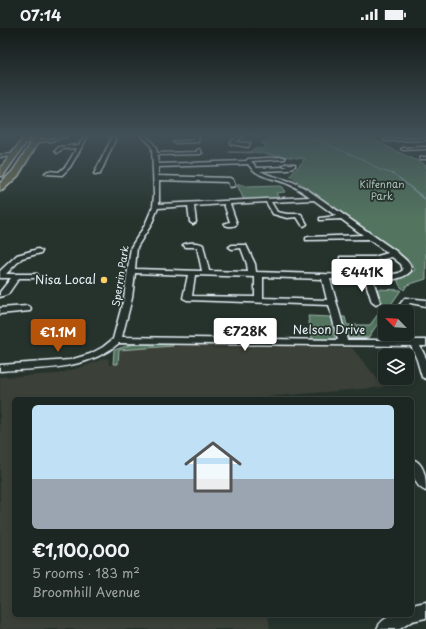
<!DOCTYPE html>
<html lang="en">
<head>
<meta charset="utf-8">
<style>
  body { margin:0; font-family:"Playpen Sans",sans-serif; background:#252e2a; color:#f1f3f6; height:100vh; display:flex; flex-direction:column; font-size:15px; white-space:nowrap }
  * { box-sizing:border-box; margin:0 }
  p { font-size:13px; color:#a0a5a5 }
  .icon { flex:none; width:22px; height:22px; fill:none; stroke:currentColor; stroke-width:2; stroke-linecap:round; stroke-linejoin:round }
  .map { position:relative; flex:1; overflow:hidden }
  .drawer { position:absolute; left:12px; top:369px; width:402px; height:220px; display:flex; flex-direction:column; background:#1c2622; border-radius:6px; box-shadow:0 2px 6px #0003,0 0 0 1px #3a4340 }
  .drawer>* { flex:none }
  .needle { width:26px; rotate:295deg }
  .controls { position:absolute; left:378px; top:277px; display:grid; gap:8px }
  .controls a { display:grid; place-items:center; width:36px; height:36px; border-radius:6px; background:#1c2622; box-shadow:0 2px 6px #0003,0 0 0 1px #3a4340; font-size:20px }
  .price { position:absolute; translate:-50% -34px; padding:0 9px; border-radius:4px; background:#fff; color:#222; font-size:13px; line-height:26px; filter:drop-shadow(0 1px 2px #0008) }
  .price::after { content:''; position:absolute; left:50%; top:24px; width:12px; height:9px; margin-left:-6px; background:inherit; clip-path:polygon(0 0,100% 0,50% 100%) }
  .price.active { background:#b45309; color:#fff }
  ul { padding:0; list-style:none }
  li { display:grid; align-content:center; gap:8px; height:212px; padding:0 20px }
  li span { display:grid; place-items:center; height:124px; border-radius:6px; color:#555 }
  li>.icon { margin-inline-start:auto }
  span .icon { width:72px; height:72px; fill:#fffc; stroke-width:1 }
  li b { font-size:17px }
  .status { display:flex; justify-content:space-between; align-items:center; height:28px; padding:0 20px; background:#1c2622; direction:ltr }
  .status svg { height:11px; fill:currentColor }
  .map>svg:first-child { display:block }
</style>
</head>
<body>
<div class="status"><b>07:14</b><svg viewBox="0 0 49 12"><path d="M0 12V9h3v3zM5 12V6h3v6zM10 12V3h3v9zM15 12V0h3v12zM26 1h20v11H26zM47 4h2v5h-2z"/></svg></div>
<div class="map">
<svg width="426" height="601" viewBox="0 0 426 601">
  <rect width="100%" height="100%" fill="#26332d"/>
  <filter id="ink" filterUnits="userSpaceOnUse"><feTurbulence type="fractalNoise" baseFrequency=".025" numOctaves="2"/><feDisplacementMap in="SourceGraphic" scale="8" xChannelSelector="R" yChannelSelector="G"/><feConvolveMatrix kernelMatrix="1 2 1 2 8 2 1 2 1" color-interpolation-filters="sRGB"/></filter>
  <g filter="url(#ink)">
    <polygon fill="#3a4038" points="184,315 352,320 384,359 242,371 14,371 14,587 268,587 270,601 0,601 0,349 58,346 88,337 105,330 109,331 109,337 118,336 118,322 181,317"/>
    <g fill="#52745e" stroke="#9db2ab">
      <path d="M286,108H372C381,118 413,130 426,137V251L407,257L404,262L400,258L397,251L401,250L415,242L410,234L290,148L305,131L252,124V125L229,124H250L253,121H262L267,118L261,115L269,110H278Z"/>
      <polygon points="237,157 244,157 246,159 281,158 285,164 276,165 279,170 244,172"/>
      <polygon points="377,261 401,262 368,310 347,310 341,289 345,289 347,297 370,297 384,278"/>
      <polygon points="308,288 330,289 335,311 330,312 312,311"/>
      <polygon points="136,315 140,315 173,316 173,318 119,322 118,336 113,336 114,322"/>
    </g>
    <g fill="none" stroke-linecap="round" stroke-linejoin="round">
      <polyline stroke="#8ca0a9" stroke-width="1" points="307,108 362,131 380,142 394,146 400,151"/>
      <polyline stroke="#8ca0a9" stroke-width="1.5" points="399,150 426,172"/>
      <defs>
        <g id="minor">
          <polygon points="63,108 68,108 51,113 25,115 23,114 51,111"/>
          <polygon points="84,108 88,108 70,139 62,147 46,146 45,145 48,143 59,144 66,138 77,120 62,121 57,125 55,123 59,119 79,117"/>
          <polygon points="109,108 113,108 116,110 100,146 95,147 94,146 112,110"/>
          <path d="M141,108H145C151,112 156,117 157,125L197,124V122L199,121L202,125L200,126L157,127L158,136L246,133L248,131L283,129L285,130V131L251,133L257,140L287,139L283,137L285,136H295V138L288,142L260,143L269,147L293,154L308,162L397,224C403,231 411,233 411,243C402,253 385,252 373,252L380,274L376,277L372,274L365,252L330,251L347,312H426V318H420L426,330V351L422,349L417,332L411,318L119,315C86,343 42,340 0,343V337L70,332L90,326L103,319L113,311L124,270L131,219L145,197L153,178L154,167L152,120L148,114ZM248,136C259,151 272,149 288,156C296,159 303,164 310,169L159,176V152L228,154L230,159L235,158L233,152L230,150L158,148V139ZM314,172L336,188L320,190V192L341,191L363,207L308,209L306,210V212L368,211L388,225L374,229H340V233H374L392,229L401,236L403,242L399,245L384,248L256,244L255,236L246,217H232L229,219L232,221L241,220L247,236L248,244L209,243L203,217C199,214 187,214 183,217L186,219H197L202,243L135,241L137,219L151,197L158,180L188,178L190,194L193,196L196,194L194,178L224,176L230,194L224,196C227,199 234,199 237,196L230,176L266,174L273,186L287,190L297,189L302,197L304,198L307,196L301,186H287L277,184L271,174ZM135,245L188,247L183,270L187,272L329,277L338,312L122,309L132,270ZM195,247L255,249V269L192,268ZM263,249L322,251L327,272L263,270Z"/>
          <polygon points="195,108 199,108 198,114 175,115 173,114 194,112"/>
          <polygon points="239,108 243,108 236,114 250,115 248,119 231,116 231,114"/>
          <polygon points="426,110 426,112 385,113 383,112 385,111"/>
          <polygon points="426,119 426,121 403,122 401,121 403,120"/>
          <polygon points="14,126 16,127 16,128 0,129 0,127"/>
          <polygon points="422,129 426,129 426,131 420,131 420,130"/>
          <polygon points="38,221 42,223 41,225 22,230 6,246 37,246 38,248 37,250 19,250 8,266 0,269 0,264 11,250 0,250 0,243 17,227"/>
          <polygon points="405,270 426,272 426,278 410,275 403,284 394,284"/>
          <polygon points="27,278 30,279 31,281 30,283 0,286 0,280"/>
          <path d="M412,431C425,435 426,451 426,463C413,458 412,443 412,431Z"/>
          <path d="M426,574V590L412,593L400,601H377C383,586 398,587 412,587V577Z"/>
        </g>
        <g id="trunk">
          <polygon points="25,108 31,108 3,148 0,148 0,141"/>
          <polygon points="36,108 42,108 18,148 3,162 0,163 0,155 12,144"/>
        </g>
      </defs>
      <use href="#minor" stroke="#e8f1f8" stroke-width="3"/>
      <use href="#trunk" stroke="#e8f1f8" stroke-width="3"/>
      <use href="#minor" fill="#26332d" fill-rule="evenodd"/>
      <use href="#trunk" fill="#706f52" fill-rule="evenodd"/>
    </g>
  </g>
  <linearGradient id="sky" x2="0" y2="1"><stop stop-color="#151c19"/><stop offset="0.56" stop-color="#415057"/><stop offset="1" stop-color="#415057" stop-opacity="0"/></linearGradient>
  <rect width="426" height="192" fill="url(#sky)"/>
  <circle fill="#ffd166" stroke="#26332d" stroke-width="1.5" cx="104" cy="252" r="4"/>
  <g text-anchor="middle" stroke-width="3.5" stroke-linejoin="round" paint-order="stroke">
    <g font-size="10" fill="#acbfba" stroke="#26332d">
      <text x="382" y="160">Kilfennan<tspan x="382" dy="12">Park</tspan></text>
    </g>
    <g font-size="10" fill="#e8f1f8" stroke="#26332d">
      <text transform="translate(120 248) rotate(-81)" y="4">Sperrin Park</text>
    </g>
    <g font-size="12" fill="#e8f1f8" stroke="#26332d" text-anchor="end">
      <text x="96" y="256">Nisa Local</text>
    </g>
    <g font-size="12" fill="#e8f1f8" stroke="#26332d">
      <text x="329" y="306">Nelson Drive</text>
    </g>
  </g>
</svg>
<div class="controls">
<a><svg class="needle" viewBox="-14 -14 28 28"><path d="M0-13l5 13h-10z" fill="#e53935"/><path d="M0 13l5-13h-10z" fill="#a0a5a5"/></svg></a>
<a><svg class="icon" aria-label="layers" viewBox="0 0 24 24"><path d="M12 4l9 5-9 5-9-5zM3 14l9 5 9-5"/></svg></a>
</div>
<b class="price" style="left:362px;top:265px">€441K</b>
<b class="price" style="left:245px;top:324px">€728K</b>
<b class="price active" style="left:58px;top:325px">€1.1M</b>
<section class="drawer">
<ul>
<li><span style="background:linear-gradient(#bfe0f5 60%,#9aa5b1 0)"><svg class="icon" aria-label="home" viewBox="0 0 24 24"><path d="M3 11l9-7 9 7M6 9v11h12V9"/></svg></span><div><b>€1,100,000</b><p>5 rooms · 183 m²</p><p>Broomhill Avenue</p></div></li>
</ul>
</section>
</div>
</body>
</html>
